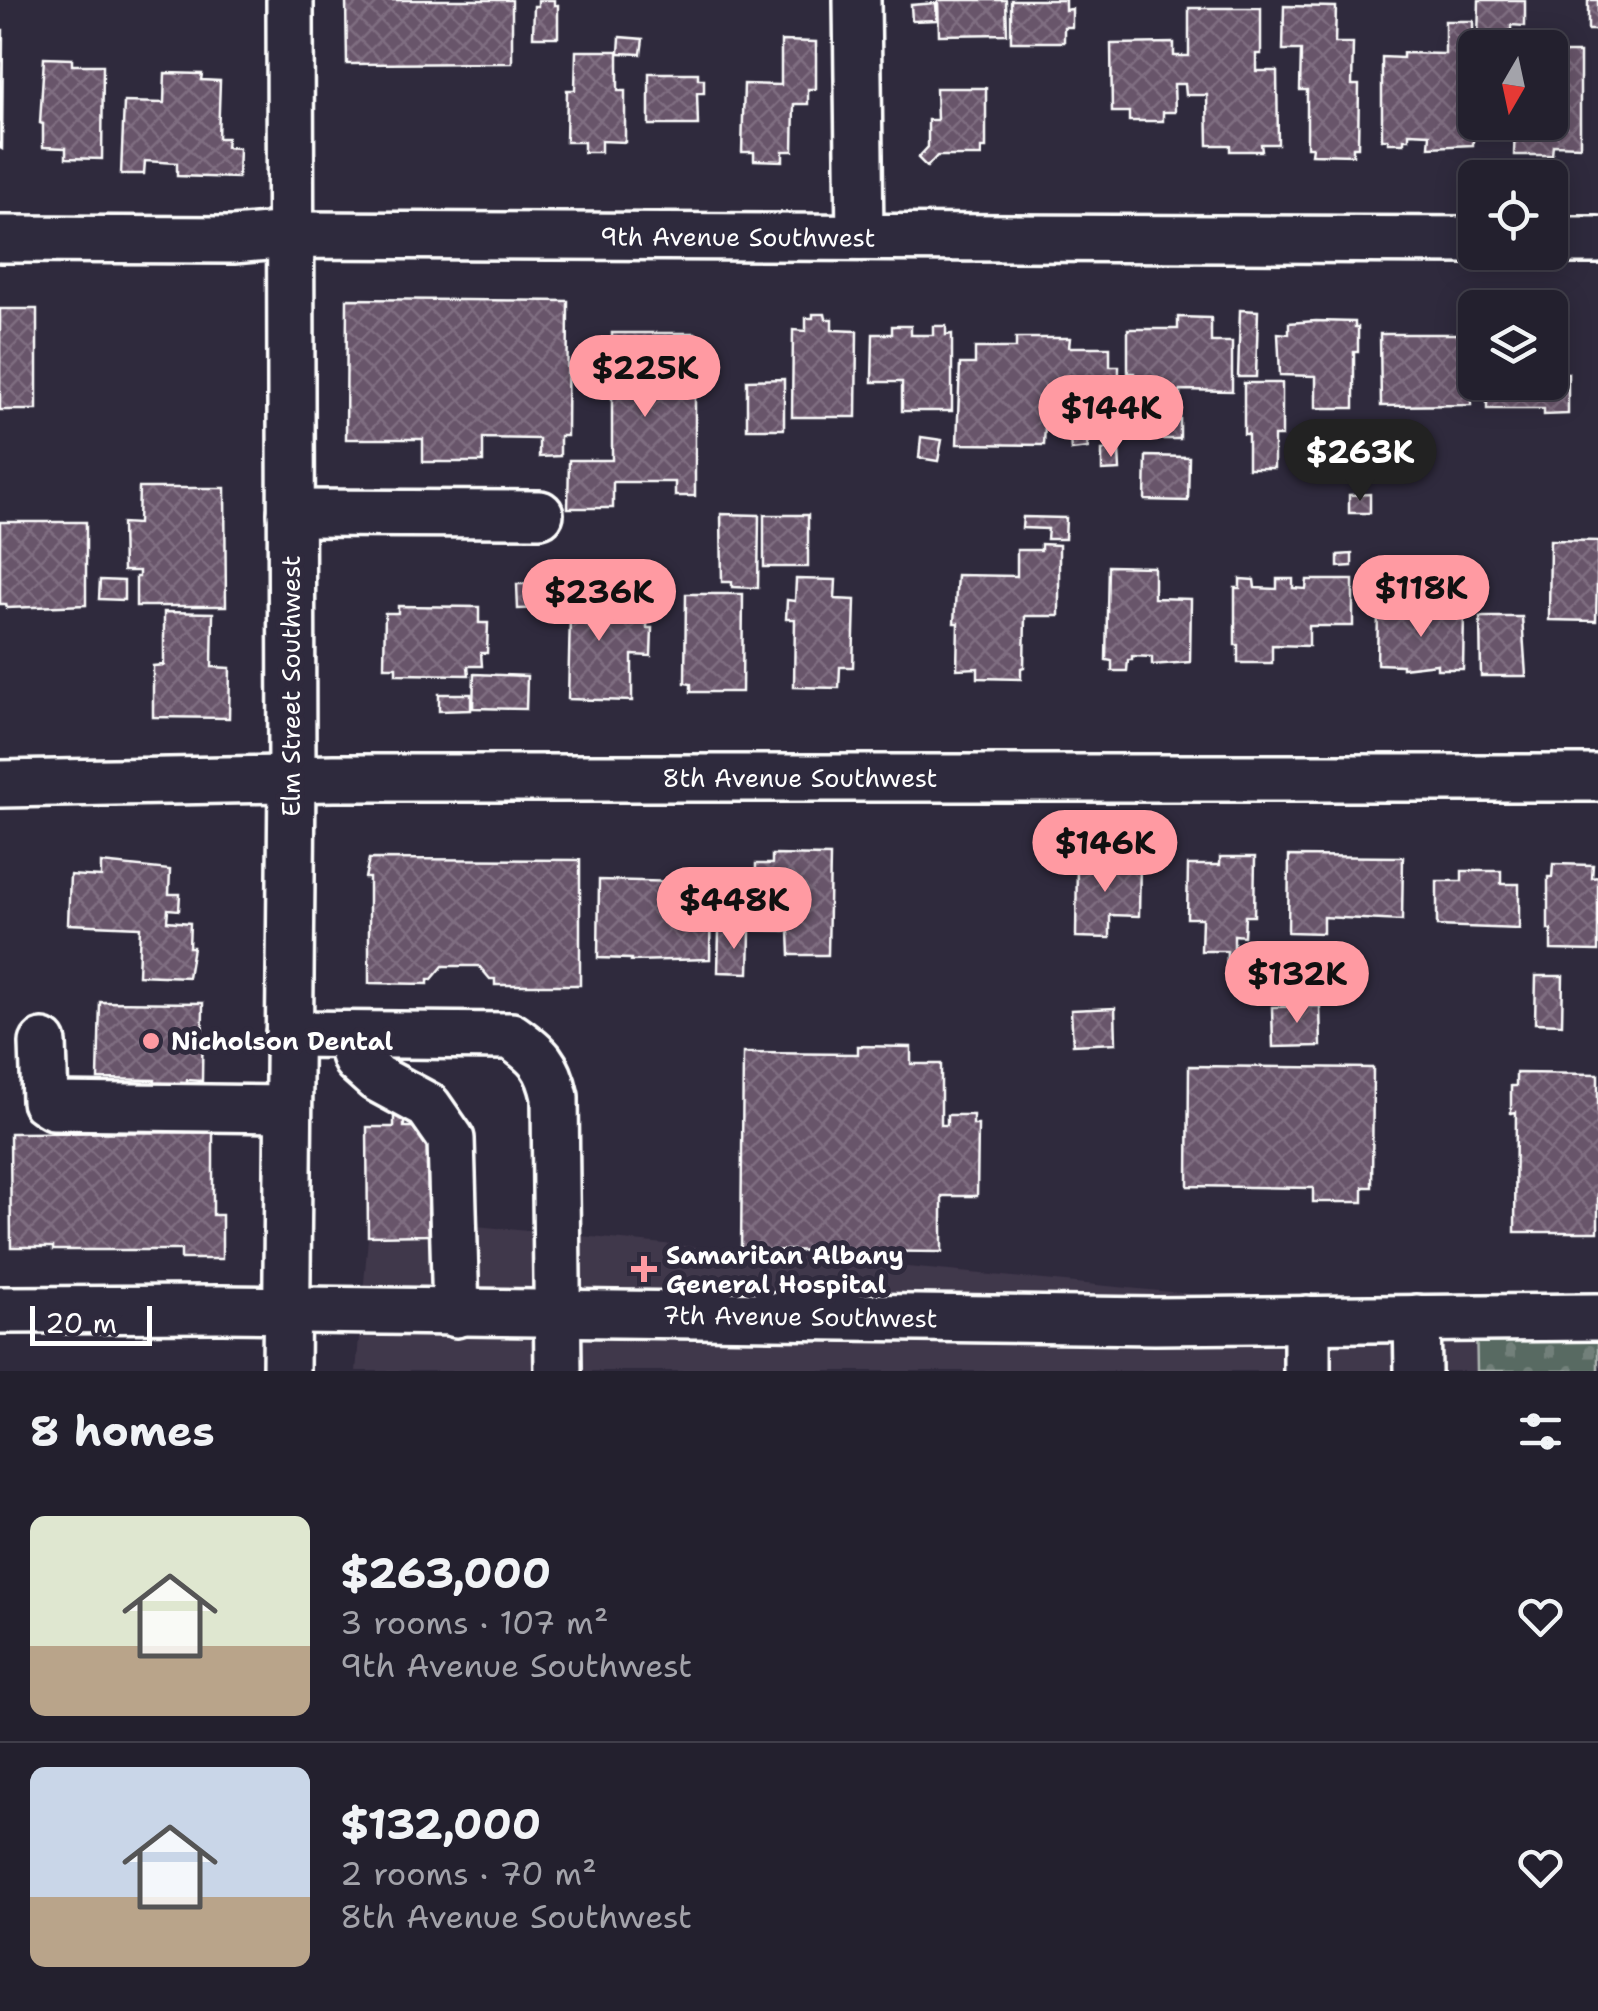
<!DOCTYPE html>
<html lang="en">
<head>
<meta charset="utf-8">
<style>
  body { margin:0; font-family:"Shantell Sans",sans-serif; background:#2f2d3a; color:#f1f3f6; height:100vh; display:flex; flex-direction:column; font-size:38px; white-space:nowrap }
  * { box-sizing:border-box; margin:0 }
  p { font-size:32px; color:#a3a3aa }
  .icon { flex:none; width:55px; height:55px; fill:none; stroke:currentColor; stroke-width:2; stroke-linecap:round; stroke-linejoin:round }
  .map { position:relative; height:1371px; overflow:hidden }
  .drawer { display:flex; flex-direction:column; background:#23202e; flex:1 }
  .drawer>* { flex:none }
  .needle { width:65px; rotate:189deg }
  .controls { position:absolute; left:1458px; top:30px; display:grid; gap:20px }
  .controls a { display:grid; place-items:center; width:110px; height:110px; border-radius:15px; background:#23202e; box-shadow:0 5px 25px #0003,0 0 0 2px #403e4a; font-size:50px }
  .scale { position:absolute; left:30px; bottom:25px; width:122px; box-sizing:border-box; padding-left:10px; border:5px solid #fff; border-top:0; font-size:28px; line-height:35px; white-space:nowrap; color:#fff; -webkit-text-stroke:8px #2f2a3d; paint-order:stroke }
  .price { position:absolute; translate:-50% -85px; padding:0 22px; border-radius:35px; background:#ff9aa2; color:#111; font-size:32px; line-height:65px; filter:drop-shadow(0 2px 5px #0008) }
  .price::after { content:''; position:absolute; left:50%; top:60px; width:30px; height:22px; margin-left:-15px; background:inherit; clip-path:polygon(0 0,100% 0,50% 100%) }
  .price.selected { background:#222; color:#fff }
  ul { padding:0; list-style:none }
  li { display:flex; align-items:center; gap:30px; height:250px; padding:0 30px }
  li+li { border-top:2px solid #403e4a }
  li span { display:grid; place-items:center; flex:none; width:280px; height:200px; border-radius:15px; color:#555 }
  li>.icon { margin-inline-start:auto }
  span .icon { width:120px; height:120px; fill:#fffc; stroke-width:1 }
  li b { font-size:42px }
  h2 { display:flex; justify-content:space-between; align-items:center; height:120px; padding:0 30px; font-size:42px }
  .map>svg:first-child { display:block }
</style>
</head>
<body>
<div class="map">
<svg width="1598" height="1371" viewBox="0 0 1598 1371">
  <defs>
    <pattern id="cemetery-stones" width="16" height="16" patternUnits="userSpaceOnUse" patternTransform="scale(2.5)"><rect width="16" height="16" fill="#596a62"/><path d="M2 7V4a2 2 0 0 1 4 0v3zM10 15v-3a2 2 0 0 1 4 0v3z" fill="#72807a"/></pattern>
    <pattern id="building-cross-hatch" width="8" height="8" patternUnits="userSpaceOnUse" patternTransform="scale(2.5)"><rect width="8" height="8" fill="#68546b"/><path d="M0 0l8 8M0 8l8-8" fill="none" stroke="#7f6e81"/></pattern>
  </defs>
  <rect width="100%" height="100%" fill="#2f2a3d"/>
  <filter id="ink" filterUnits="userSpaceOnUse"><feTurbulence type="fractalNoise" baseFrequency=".01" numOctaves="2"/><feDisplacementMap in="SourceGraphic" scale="20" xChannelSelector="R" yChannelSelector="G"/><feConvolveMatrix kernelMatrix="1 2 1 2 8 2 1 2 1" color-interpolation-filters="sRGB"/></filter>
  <g filter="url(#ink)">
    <polygon fill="#40374b" points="370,1216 1476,1321 1477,1371 356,1371"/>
    <polygon fill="url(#cemetery-stones)" stroke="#acb4b0" stroke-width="2.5" points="1476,1321 1598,1325 1598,1371 1477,1371"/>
    <g fill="url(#building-cross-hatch)" stroke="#fff" stroke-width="2.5">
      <polygon points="346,0 512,0 512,63 347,64"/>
      <polygon points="538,0 554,0 554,5 558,5 558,37 533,37 534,6 538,6"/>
      <polygon points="938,0 1006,0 1007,34 939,35"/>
      <polygon points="1011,0 1065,0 1065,10 1072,9 1072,27 1064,27 1064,42 1011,42"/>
      <polygon points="1479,0 1525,0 1525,26 1511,25 1511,42 1478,41"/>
      <rect x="1588" y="0" width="10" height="30"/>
      <polygon points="936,3 937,20 912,21 911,5"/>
      <polygon points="1284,6 1336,7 1335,43 1353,43 1352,85 1359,85 1358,147 1353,147 1353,155 1311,154 1312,147 1307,147 1307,90 1300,90 1301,50 1283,50"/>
      <polygon points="1189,8 1261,8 1261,54 1256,54 1256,71 1277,71 1278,144 1261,144 1262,151 1230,151 1230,145 1208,145 1207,95 1186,95 1185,84 1174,84 1175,112 1163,112 1163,121 1129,121 1129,112 1112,112 1111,44 1174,43 1174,56 1189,56"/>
      <polygon points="1445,21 1473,21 1473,145 1429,147 1430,134 1409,133 1409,139 1404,139 1404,143 1388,143 1388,139 1382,139 1382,57 1403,58 1403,53 1445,54"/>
      <polygon points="0,30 3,30 2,149 0,148"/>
      <polygon points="620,37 643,39 641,54 619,53"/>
      <polygon points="781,41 816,42 816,89 808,89 808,104 794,104 793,151 783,151 783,161 754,160 754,152 742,152 744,84 781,85"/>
      <polygon points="576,51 618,51 618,91 625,91 625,142 601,141 601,152 584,152 584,142 566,142 567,90 575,90"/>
      <polygon points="1550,53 1580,53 1580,146 1553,145 1552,155 1514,155 1515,122 1550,122"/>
      <polygon points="44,58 72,59 72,65 103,65 102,159 66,158 66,148 43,147 43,124 40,123"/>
      <polygon points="165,73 202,74 201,80 220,81 218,138 227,138 226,147 239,148 238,178 177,176 177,163 145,161 144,174 121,174 124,102 164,103"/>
      <polygon points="649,73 698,73 698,79 704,79 704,93 697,93 698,125 649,125"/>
      <polygon points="936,88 986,88 986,148 981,148 981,156 937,156 927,167 918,158 928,147 928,120 937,120"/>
      <polygon points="347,299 568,301 567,436 560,436 560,456 539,457 539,439 483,438 483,462 423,462 423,439 346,439"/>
      <rect x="0" y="309" width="37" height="101"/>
      <polygon points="1240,310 1258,311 1256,377 1238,377"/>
      <polygon points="813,314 825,314 826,319 832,319 832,330 857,331 856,417 792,417 793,330 806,331 806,318 813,318"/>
      <polygon points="1178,317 1211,318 1211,342 1232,342 1232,391 1180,390 1180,439 1129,439 1129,400 1134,400 1134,373 1128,373 1128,329 1178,329"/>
      <polygon points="1316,321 1355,322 1355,327 1358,327 1358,352 1354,352 1354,408 1316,408 1316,376 1280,375 1278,333 1289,334 1289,323"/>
      <polygon points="892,326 911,326 911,335 933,335 933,326 946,326 946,335 952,334 952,411 902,411 902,382 872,382 873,334 892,334"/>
      <polygon points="612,333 695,333 695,496 675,496 675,482 613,482 613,508 568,508 569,460 612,460"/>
      <polygon points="1380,334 1471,334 1471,405 1381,406"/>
      <polygon points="1016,338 1070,338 1069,347 1110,347 1110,366 1119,366 1118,432 1110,431 1110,426 1045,426 1044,445 957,444 960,364 975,364 975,348 1016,348"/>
      <polygon points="1550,373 1568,373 1568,414 1544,415 1544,409 1487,409 1487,382 1550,382"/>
      <polygon points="784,379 784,429 747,429 747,380"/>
      <polygon points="1244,383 1282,383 1282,436 1274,436 1274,468 1248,468 1248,434 1244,434"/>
      <polygon points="1086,436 1088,448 1071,450 1070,438"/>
      <polygon points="921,437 942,440 938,461 919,458"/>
      <polygon points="1119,449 1120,470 1102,471 1102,450"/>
      <polygon points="1146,456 1189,457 1188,501 1145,500"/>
      <polygon points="139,488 225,488 226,606 136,606 136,577 139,577 139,571 123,571 122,523 138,524"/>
      <polygon points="1370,494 1370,513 1349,513 1349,495"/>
      <polygon points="721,514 759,515 758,588 732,587 732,582 722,582"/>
      <rect x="764" y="515" width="44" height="52"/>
      <polygon points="1023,517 1066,518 1065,539 1047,539 1048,529 1022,528"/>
      <polygon points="0,522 86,522 86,605 7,608 6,604 0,604"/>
      <polygon points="1550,540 1598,541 1596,621 1549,620"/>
      <polygon points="1041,544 1059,545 1059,616 1025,616 1024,667 1021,668 1021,679 978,678 978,668 957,669 958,623 954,623 957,575 1017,576 1017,550 1041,550"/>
      <polygon points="1352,554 1352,566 1338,567 1338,555"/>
      <polygon points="1108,566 1154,567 1154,598 1191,599 1190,662 1152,665 1152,657 1132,656 1132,660 1128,660 1127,671 1112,671 1112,661 1106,660"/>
      <polygon points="551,573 583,573 582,591 577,591 577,616 625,617 625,610 648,611 647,628 652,628 651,656 632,655 632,701 568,699 570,616 549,616"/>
      <polygon points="796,579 836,580 835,599 855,600 853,667 840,667 839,688 794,687 795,619 786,619 787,600 795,601"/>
      <polygon points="1240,579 1254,580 1255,588 1277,589 1277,579 1293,579 1293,588 1306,589 1307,580 1353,580 1353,626 1309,626 1309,646 1272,645 1272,663 1238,663 1238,645 1235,645 1235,588 1240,588"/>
      <polygon points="100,580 124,581 124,600 99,599"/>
      <polygon points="517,584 547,584 547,608 518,609"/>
      <polygon points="686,594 743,594 742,692 691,692 691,684 685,683"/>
      <polygon points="398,606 479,607 479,623 488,623 487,653 481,653 482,666 468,666 469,675 396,674 396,667 384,667 385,613 398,613"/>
      <polygon points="164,612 213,613 212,667 230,668 229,718 153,717 153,666 164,665"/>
      <polygon points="1378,612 1464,613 1463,669 1437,669 1437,664 1402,668 1402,665 1377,664"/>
      <polygon points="1480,617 1522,617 1526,676 1481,676"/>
      <polygon points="474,674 527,676 526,709 473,708"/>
      <polygon points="439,694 471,694 471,710 439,711"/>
      <polygon points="772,855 830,856 828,955 790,955 789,931 755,930 756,864 772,864"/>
      <polygon points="1289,856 1403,857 1402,921 1323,917 1323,933 1288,932"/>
      <polygon points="1220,857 1255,857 1254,916 1245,916 1244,936 1234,935 1234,947 1259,946 1258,978 1226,977 1227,951 1201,951 1202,918 1187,918 1188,865 1220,865"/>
      <polygon points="369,859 580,860 580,985 495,985 495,979 490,979 479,966 443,966 432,979 428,979 428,984 369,983 369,878 365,878"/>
      <polygon points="1077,860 1140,860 1139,916 1110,915 1110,938 1076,937"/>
      <polygon points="101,863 170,870 169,894 180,894 179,910 168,909 167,921 190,923 189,947 193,947 188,977 138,975 140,927 68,924 70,875 101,877"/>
      <polygon points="1553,864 1593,865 1592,878 1598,877 1598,951 1551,950 1551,930 1548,930 1548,877 1552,877"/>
      <polygon points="1462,871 1501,871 1501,884 1519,884 1519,929 1437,926 1437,881 1462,881"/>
      <polygon points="682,875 711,875 710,959 631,961 631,959 598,958 599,880 682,882"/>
      <polygon points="719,931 750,931 749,973 718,972"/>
      <polygon points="1536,976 1563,976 1562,1024 1535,1023"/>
      <polygon points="100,1002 203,1003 202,1081 187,1080 187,1089 154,1089 155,1080 98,1079"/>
      <polygon points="1320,1006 1321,1046 1273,1047 1272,1007"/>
      <polygon points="1115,1008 1116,1043 1073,1045 1071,1010"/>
      <polygon points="858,1046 911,1047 911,1064 941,1064 941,1125 947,1125 947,1115 973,1115 973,1125 978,1125 977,1196 942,1196 942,1252 741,1250 743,1053 858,1054"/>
      <polygon points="1189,1066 1373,1068 1372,1187 1363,1187 1363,1202 1313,1202 1313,1188 1188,1186"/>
      <polygon points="1516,1073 1598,1074 1598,1232 1515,1232 1516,1112 1511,1113 1511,1086 1516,1086"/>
      <polygon points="404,1116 404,1127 428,1127 428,1197 438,1197 438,1209 428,1209 429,1235 368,1236 367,1127 394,1127 394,1117"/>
      <polygon points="213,1132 213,1215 222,1215 222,1259 181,1259 181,1250 53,1250 53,1247 11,1247 10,1133"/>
    </g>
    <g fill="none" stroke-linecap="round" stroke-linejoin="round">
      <defs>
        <g id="minor">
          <polyline points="857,0 860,237"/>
          <path id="s1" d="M0,239L233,240L290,235L1475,240"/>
          <polyline points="1550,240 1598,240"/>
          <polyline points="291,513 540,514"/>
          <path id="s2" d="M0,784L334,778H1598"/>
          <path d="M289,1034L511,1036C538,1055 548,1064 555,1097L558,1371"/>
          <polyline points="347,1035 356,1060 376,1078 428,1106 451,1139 456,1314"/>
          <polyline points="43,1043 45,1101 53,1106 288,1109"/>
          <path id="s3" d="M0,1310L221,1309L1155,1321L1598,1317"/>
          <polyline points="1417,1318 1418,1371"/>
          <polyline points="1307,1319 1307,1371"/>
          <polyline points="286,1371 292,779 290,0"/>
        </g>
      </defs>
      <use href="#minor" stroke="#fff" stroke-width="52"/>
      <use href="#minor" stroke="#2f2a3d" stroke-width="45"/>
    </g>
  </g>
  <g fill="#ff9aa2" stroke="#2f2a3d" stroke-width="4">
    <circle cx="151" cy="1041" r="10"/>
    <path d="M639 1254h10v10h10v10h-10v10h-10v-10h-10v-10h10z"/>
  </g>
  <g text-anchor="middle" stroke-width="10" stroke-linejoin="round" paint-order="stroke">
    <g font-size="25" fill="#fff" stroke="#2f2a3d">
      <text dy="9" stroke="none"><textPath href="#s1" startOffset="738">9th Avenue Southwest</textPath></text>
      <text transform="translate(291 686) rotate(-90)" y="9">Elm Street Southwest</text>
      <text dy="9" stroke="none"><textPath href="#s2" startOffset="800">8th Avenue Southwest</textPath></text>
      <text dy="9" stroke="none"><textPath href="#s3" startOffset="800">7th Avenue Southwest</textPath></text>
    </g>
    <g font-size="25" font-weight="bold" fill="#fff" stroke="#2f2a3d" text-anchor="start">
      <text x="171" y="1050">Nicholson Dental</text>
      <text x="666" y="1264">Samaritan Albany<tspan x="666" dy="29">General Hospital</tspan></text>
    </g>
  </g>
</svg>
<div class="controls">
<a><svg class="needle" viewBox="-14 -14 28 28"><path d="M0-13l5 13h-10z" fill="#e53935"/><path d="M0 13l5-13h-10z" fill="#a3a3aa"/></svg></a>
<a><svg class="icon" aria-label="locate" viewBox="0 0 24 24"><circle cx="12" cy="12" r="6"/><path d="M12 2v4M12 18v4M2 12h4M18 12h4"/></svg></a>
<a><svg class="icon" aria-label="layers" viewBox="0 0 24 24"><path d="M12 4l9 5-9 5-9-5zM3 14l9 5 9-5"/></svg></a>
</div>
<div class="scale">20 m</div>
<b class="price" style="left:645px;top:420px">$225K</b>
<b class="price" style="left:1111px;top:460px">$144K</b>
<b class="price selected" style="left:1360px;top:504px">$263K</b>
<b class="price" style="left:1421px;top:640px">$118K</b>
<b class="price" style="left:599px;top:644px">$236K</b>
<b class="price" style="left:1105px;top:895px">$146K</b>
<b class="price" style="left:734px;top:952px">$448K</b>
<b class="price" style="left:1297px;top:1026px">$132K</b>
</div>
<section class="drawer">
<h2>8 homes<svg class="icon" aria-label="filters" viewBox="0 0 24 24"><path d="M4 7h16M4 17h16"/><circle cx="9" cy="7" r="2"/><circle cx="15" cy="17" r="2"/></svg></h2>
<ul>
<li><span style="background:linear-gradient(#dfe7d0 65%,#b9a48a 0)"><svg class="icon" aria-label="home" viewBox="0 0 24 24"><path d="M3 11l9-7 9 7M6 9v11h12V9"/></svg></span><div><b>$263,000</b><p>3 rooms · 107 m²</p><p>9th Avenue Southwest</p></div><svg class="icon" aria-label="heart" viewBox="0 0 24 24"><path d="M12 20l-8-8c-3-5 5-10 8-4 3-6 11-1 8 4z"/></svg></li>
<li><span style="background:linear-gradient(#c9d6e8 65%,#b9a48a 0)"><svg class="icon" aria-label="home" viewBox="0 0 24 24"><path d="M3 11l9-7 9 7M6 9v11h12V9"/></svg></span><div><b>$132,000</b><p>2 rooms · 70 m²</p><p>8th Avenue Southwest</p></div><svg class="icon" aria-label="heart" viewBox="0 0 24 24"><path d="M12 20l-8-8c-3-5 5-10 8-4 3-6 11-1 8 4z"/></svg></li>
</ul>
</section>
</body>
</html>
